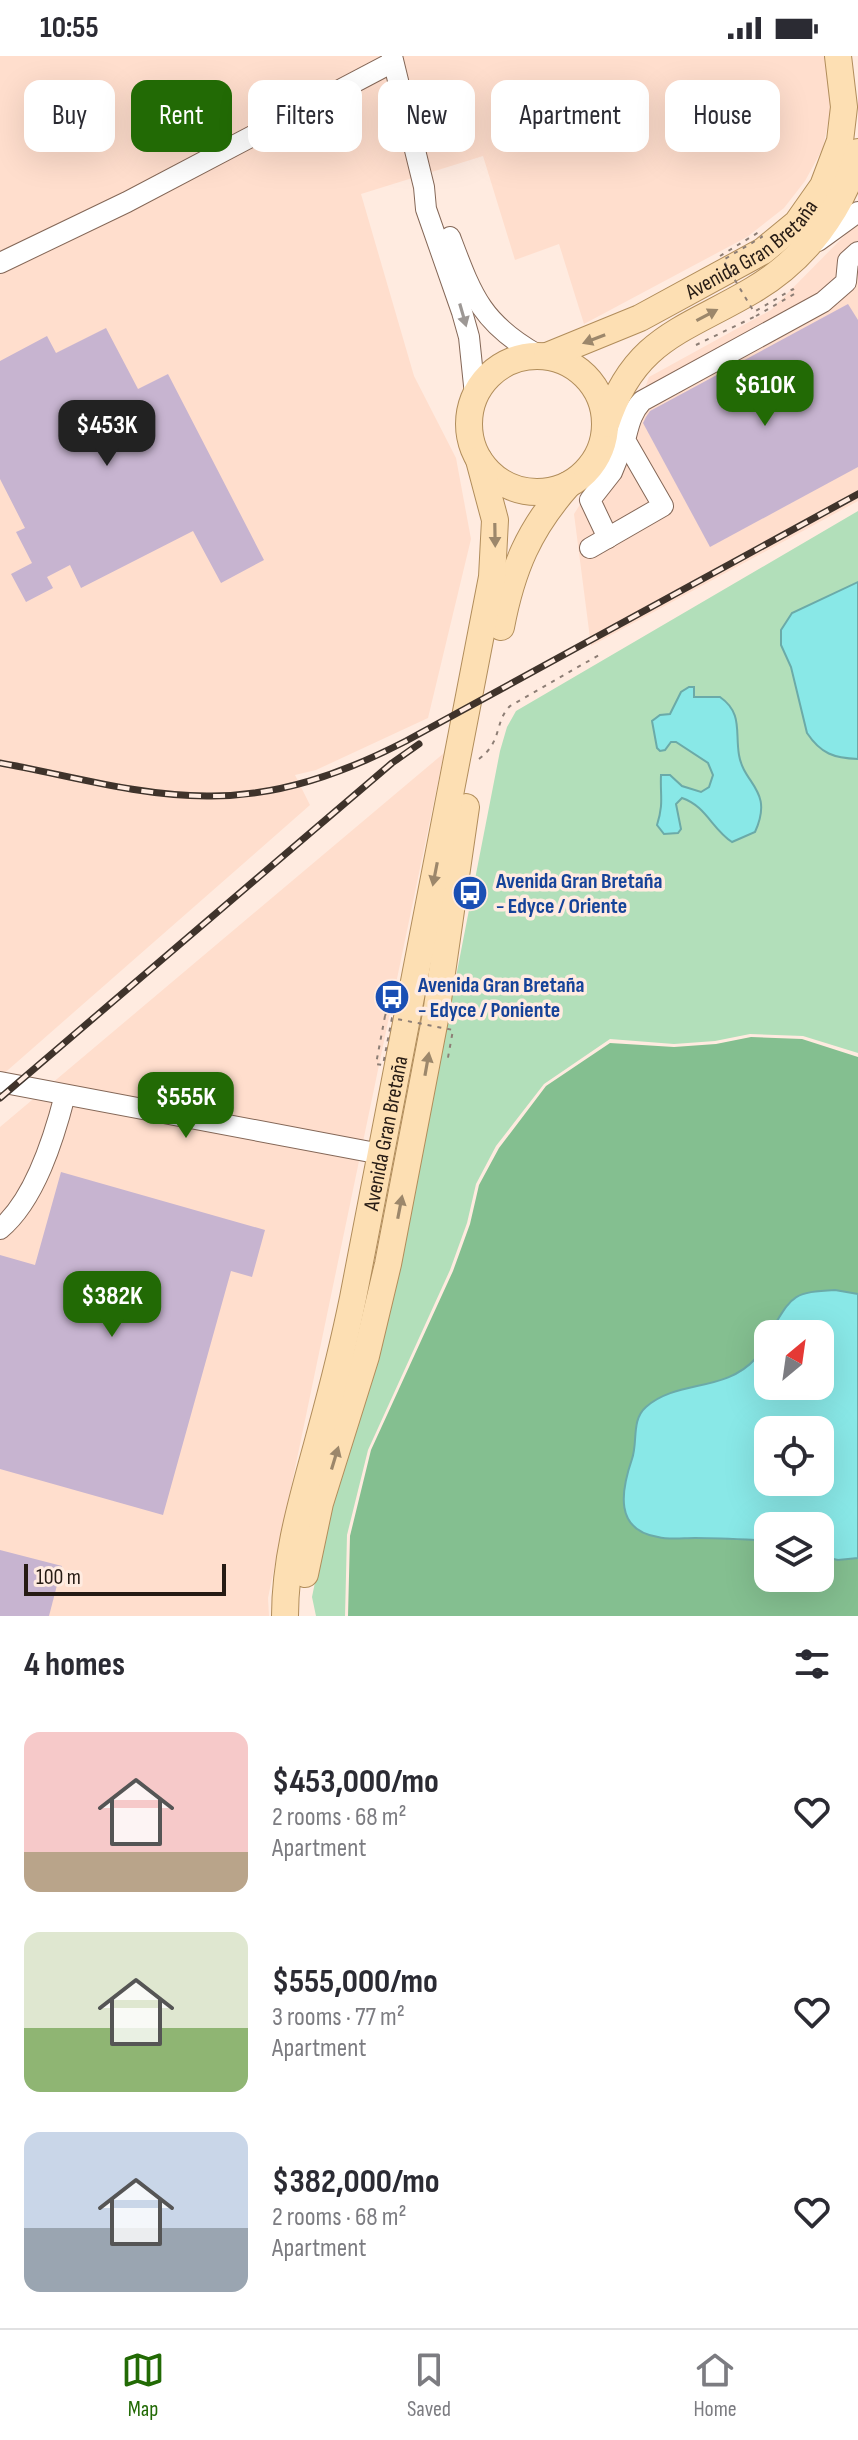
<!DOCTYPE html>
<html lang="en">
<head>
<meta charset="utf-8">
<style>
  body { margin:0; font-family:"Sofia Sans Condensed",sans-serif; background:#f7f7f7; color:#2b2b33; height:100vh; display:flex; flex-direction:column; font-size:30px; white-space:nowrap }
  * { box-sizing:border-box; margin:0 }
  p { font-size:26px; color:#7c7c81 }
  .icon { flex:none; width:44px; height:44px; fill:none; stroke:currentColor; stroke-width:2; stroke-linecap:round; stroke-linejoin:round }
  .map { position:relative; height:1560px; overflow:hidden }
  .panel { display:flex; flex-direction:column; background:#fff; flex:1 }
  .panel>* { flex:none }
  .top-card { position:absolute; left:24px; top:24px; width:810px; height:72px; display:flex; gap:16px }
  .needle { width:52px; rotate:29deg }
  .tools { position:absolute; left:754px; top:1264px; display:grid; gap:16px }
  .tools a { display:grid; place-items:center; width:80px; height:80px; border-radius:16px; background:#fff; box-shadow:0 8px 32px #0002; font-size:40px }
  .scale { position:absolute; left:24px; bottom:20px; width:202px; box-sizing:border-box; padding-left:8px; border:4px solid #261b14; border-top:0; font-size:22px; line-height:28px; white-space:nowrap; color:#261b14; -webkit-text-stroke:6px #ffebe0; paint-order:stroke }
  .price { position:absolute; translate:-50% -68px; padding:0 18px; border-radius:16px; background:#226a05; color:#fff; font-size:26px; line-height:52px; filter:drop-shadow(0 2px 4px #0008) }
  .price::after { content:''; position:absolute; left:50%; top:48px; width:24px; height:18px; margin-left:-12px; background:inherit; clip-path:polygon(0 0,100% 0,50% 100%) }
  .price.current { background:#222; color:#fff }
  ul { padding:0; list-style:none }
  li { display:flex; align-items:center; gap:24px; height:200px; padding:0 24px }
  li span { display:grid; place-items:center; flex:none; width:224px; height:160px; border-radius:16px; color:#555 }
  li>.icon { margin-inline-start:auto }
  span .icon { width:96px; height:96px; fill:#fffc; stroke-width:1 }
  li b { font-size:34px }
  h2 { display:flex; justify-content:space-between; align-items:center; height:96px; padding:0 24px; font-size:34px }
  .chip { padding:0 28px; border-radius:16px; background:#fff; box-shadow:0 8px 32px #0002; font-size:28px; line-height:72px }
  .chip.current { background:#226a05; color:#fff }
  .status { display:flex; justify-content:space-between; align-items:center; height:56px; padding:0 40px; background:#fff; direction:ltr }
  .status svg { height:22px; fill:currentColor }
  .dock { display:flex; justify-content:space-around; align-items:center; height:112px; border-top:2px solid #e1e1e2; background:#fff; font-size:22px; color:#7c7c81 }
  .dock a { display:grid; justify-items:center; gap:4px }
  .dock .current { color:#226a05 }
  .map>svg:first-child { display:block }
</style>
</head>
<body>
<div class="status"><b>10:55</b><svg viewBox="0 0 49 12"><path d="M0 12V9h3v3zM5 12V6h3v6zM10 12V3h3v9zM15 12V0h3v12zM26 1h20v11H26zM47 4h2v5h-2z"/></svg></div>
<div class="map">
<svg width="858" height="1560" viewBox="0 0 858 1560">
  <rect width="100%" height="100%" fill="#ffebe0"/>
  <g fill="#ffdecd">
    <polygon points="0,0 829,0 834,37 823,92 805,125 784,152 747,181 584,268 559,188 515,204 483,100 361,138 414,320 456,402 471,483 428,662 316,714 295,719 310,749 0,1021"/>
    <polygon points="858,166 858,445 591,590 574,458 633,365 649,321 771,254"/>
    <polygon points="444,697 268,1542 269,1560 0,1560 0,1071"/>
  </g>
  <polygon fill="#b2dfba" points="858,455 858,997 803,980 750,978 715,985 674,988 610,983 544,1028 496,1090 476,1128 467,1167 450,1214 368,1394 347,1479 345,1560 316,1560 312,1541 328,1462 430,1054 500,695 507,671 516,655"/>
  <path fill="#84bf90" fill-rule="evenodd" d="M751,981L802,983L858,1001V1560H348L350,1480L371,1394L453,1215L470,1168L479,1129L499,1092L546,1030L610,987L674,991L716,988ZM768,1278H820V1330H768ZM768,1374H820V1426H768ZM768,1470H820V1522H768Z"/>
  <g fill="#89e8e7" stroke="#6baaa8" stroke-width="2" fill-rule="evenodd">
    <path d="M858,526V703C834,702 821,698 807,677L791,611L781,589V574L792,557Z"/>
    <path d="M689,631H694V641H720C743,657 735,676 739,699C744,729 774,734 755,776L732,786C712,773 706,750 682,742L676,748L681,773L678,777L664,778L657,769C664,747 660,740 661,719H670L682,730L701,736L709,731L713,719L708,707L676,686H671L665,694L660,695L657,692L652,665L660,659L670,658L681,636Z"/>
    <path d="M835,1234L858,1238V1502L838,1504L820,1500V1470H768V1487L756,1484C736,1483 715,1482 695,1482C683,1482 669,1484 658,1481C614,1474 621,1435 632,1403C638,1386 631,1364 646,1351C678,1323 725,1337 756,1302C761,1296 764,1287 768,1280V1330H820V1278H769C792,1241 790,1236 835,1234ZM820,1374V1426H768V1374Z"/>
  </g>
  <g fill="#c7b4d0">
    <polygon points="848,248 858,264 858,411 710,491 643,367 646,361 650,355"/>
    <polygon points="106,272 138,333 168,318 264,504 221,527 193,475 81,532 70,509 47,521 53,532 26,546 11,518 32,507 16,476 25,472 0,423 0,305 47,280 56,297"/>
    <polygon points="61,1116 265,1174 252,1221 231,1215 163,1459 0,1413 0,1199 35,1209"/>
    <polygon points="0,1494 62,1510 49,1560 0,1560"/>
  </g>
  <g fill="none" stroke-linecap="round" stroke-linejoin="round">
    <defs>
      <g id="minor">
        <polyline points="392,0 424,131 426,153 462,256 469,281 475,339"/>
        <path d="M450,181C472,239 481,267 538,299"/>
        <polyline points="818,185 858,156"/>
        <polyline points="0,207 127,146 393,6"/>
        <polyline points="608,482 590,444 612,416 625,384"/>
        <path d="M590,492L663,450L625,384C629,369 631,357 642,345L823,246L846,226L848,205L858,196"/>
        <polyline points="0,1026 381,1098"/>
        <path d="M0,1173C35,1144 54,1082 65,1039"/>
      </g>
      <g id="major">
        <circle cx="537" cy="368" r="68"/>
        <path id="s1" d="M547,300L640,262L763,195L797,167L823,130L840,85L844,51L838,0"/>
        <path d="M606,368C634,282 684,275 753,234C804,204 843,154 858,96"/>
        <path d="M501,571C512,513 529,473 568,429"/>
        <polyline points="305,1518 320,1447 366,1300 388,1208 436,958 466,751"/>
        <path id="s2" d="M285,1560C285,1496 305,1435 321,1374C333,1330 344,1286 353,1242L492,521L495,464L479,404"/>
      </g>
    </defs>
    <use href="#minor" stroke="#846757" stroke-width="22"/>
    <use href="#major" stroke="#b18d5b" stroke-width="28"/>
    <g stroke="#8d7e75" stroke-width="2" stroke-dasharray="4 6" stroke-linecap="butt">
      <polyline points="696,289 756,260"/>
      <path d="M479,703C503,685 494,666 510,650L599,599"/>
      <polyline points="385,960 388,951"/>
    </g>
    <use href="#minor" stroke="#fff" stroke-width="20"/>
    <use href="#major" stroke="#fddfb3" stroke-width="26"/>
    <defs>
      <g id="rail">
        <path d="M0,707C67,719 138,740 207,740C278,741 344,717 406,685L858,438"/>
        <polyline points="0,1042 392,707 419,688"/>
      </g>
    </defs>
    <use href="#rail" stroke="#3f332b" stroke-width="7"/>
    <use href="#rail" stroke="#ffebe0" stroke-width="4" stroke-dasharray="12" stroke-linecap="butt"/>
    <g stroke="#8d7e75" stroke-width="2" stroke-dasharray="4 6" stroke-linecap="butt">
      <polyline points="720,200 759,176 762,181 723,204 754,256 793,233 796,237 756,260"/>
      <polyline points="385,960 376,1008 383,1009 392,962 453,974 447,1007"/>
    </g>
  </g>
  <defs><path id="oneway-solid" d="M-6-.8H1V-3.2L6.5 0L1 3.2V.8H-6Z" transform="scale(2)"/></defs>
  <use fill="#9d9895" href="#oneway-solid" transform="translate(463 259) rotate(74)"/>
  <g fill="#9c876b">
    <use href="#oneway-solid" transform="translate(707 259) rotate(-28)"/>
    <use href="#oneway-solid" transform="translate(594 283) rotate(159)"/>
    <use href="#oneway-solid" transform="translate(495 479) rotate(89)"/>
    <use href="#oneway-solid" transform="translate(435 818) rotate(101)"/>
    <use href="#oneway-solid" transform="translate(427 1008) rotate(-80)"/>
    <use href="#oneway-solid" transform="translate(400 1151) rotate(-79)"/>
    <use href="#oneway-solid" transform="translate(335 1402) rotate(-73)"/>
  </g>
  <defs>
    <symbol id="bus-disc" viewBox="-11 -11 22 22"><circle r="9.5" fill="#1a4fb4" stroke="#ffebe0"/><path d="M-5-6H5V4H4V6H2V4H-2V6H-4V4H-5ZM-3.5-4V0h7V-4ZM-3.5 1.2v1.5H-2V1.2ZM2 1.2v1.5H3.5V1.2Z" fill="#fff"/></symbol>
  </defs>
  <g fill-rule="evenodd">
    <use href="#bus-disc" x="450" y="817" width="40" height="40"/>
    <use href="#bus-disc" x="372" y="921" width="40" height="40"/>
  </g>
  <g text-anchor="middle" stroke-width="7" stroke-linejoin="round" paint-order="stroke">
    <g font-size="22" fill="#261b14" stroke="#ffebe0">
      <text dy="8" stroke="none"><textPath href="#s1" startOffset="232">Avenida Gran Bretaña</textPath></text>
      <text dy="8" stroke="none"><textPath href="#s2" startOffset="494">Avenida Gran Bretaña</textPath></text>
    </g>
    <g font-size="22" font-weight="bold" fill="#164399" stroke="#ffebe0" text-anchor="start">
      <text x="496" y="832">Avenida Gran Bretaña<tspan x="496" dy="25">- Edyce / Oriente</tspan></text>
      <text x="418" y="936">Avenida Gran Bretaña<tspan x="418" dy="25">- Edyce / Poniente</tspan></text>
    </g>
  </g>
</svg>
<div class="tools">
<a><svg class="needle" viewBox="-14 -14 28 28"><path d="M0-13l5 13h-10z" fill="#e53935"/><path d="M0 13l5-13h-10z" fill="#7c7c81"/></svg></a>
<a><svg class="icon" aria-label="locate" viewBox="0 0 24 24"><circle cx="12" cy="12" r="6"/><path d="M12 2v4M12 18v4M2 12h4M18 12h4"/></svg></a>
<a><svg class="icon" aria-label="layers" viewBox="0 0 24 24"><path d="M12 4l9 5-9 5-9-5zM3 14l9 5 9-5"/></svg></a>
</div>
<div class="scale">100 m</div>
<b class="price" style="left:765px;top:372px">$610K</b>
<b class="price current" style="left:107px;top:412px">$453K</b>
<b class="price" style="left:186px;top:1084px">$555K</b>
<b class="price" style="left:112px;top:1283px">$382K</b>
<div class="top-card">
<a class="chip">Buy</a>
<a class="chip current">Rent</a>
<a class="chip">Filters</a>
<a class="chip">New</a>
<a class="chip">Apartment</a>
<a class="chip">House</a>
</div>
</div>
<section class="panel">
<h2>4 homes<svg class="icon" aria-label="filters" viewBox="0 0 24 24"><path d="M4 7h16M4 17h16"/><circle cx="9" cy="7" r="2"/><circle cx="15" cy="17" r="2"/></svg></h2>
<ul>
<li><span style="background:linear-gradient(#f6c9c9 75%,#b9a48a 0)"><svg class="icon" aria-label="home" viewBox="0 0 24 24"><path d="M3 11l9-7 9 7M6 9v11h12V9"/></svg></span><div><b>$453,000/mo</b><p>2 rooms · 68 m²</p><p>Apartment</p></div><svg class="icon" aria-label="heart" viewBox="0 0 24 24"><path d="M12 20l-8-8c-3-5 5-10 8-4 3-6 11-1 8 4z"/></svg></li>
<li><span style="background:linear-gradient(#dfe7d0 60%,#8fb573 0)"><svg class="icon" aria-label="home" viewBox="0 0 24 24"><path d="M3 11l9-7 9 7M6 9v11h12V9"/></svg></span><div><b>$555,000/mo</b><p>3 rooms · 77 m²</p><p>Apartment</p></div><svg class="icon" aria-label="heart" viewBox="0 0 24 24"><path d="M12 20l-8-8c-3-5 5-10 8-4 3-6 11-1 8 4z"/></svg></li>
<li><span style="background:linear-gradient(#c9d6e8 60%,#9aa5b1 0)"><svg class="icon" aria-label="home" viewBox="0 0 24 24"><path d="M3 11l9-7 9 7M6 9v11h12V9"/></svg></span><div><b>$382,000/mo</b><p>2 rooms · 68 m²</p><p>Apartment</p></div><svg class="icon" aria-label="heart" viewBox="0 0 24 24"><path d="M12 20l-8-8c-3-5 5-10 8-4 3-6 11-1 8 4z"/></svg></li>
</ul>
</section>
<nav class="dock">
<a class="current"><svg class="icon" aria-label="map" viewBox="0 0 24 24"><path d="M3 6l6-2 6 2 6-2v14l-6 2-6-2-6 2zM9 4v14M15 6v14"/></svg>Map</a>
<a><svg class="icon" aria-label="saved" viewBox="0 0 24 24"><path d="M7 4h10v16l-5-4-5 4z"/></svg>Saved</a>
<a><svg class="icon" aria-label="home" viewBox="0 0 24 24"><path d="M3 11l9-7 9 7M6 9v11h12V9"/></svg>Home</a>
</nav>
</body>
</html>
